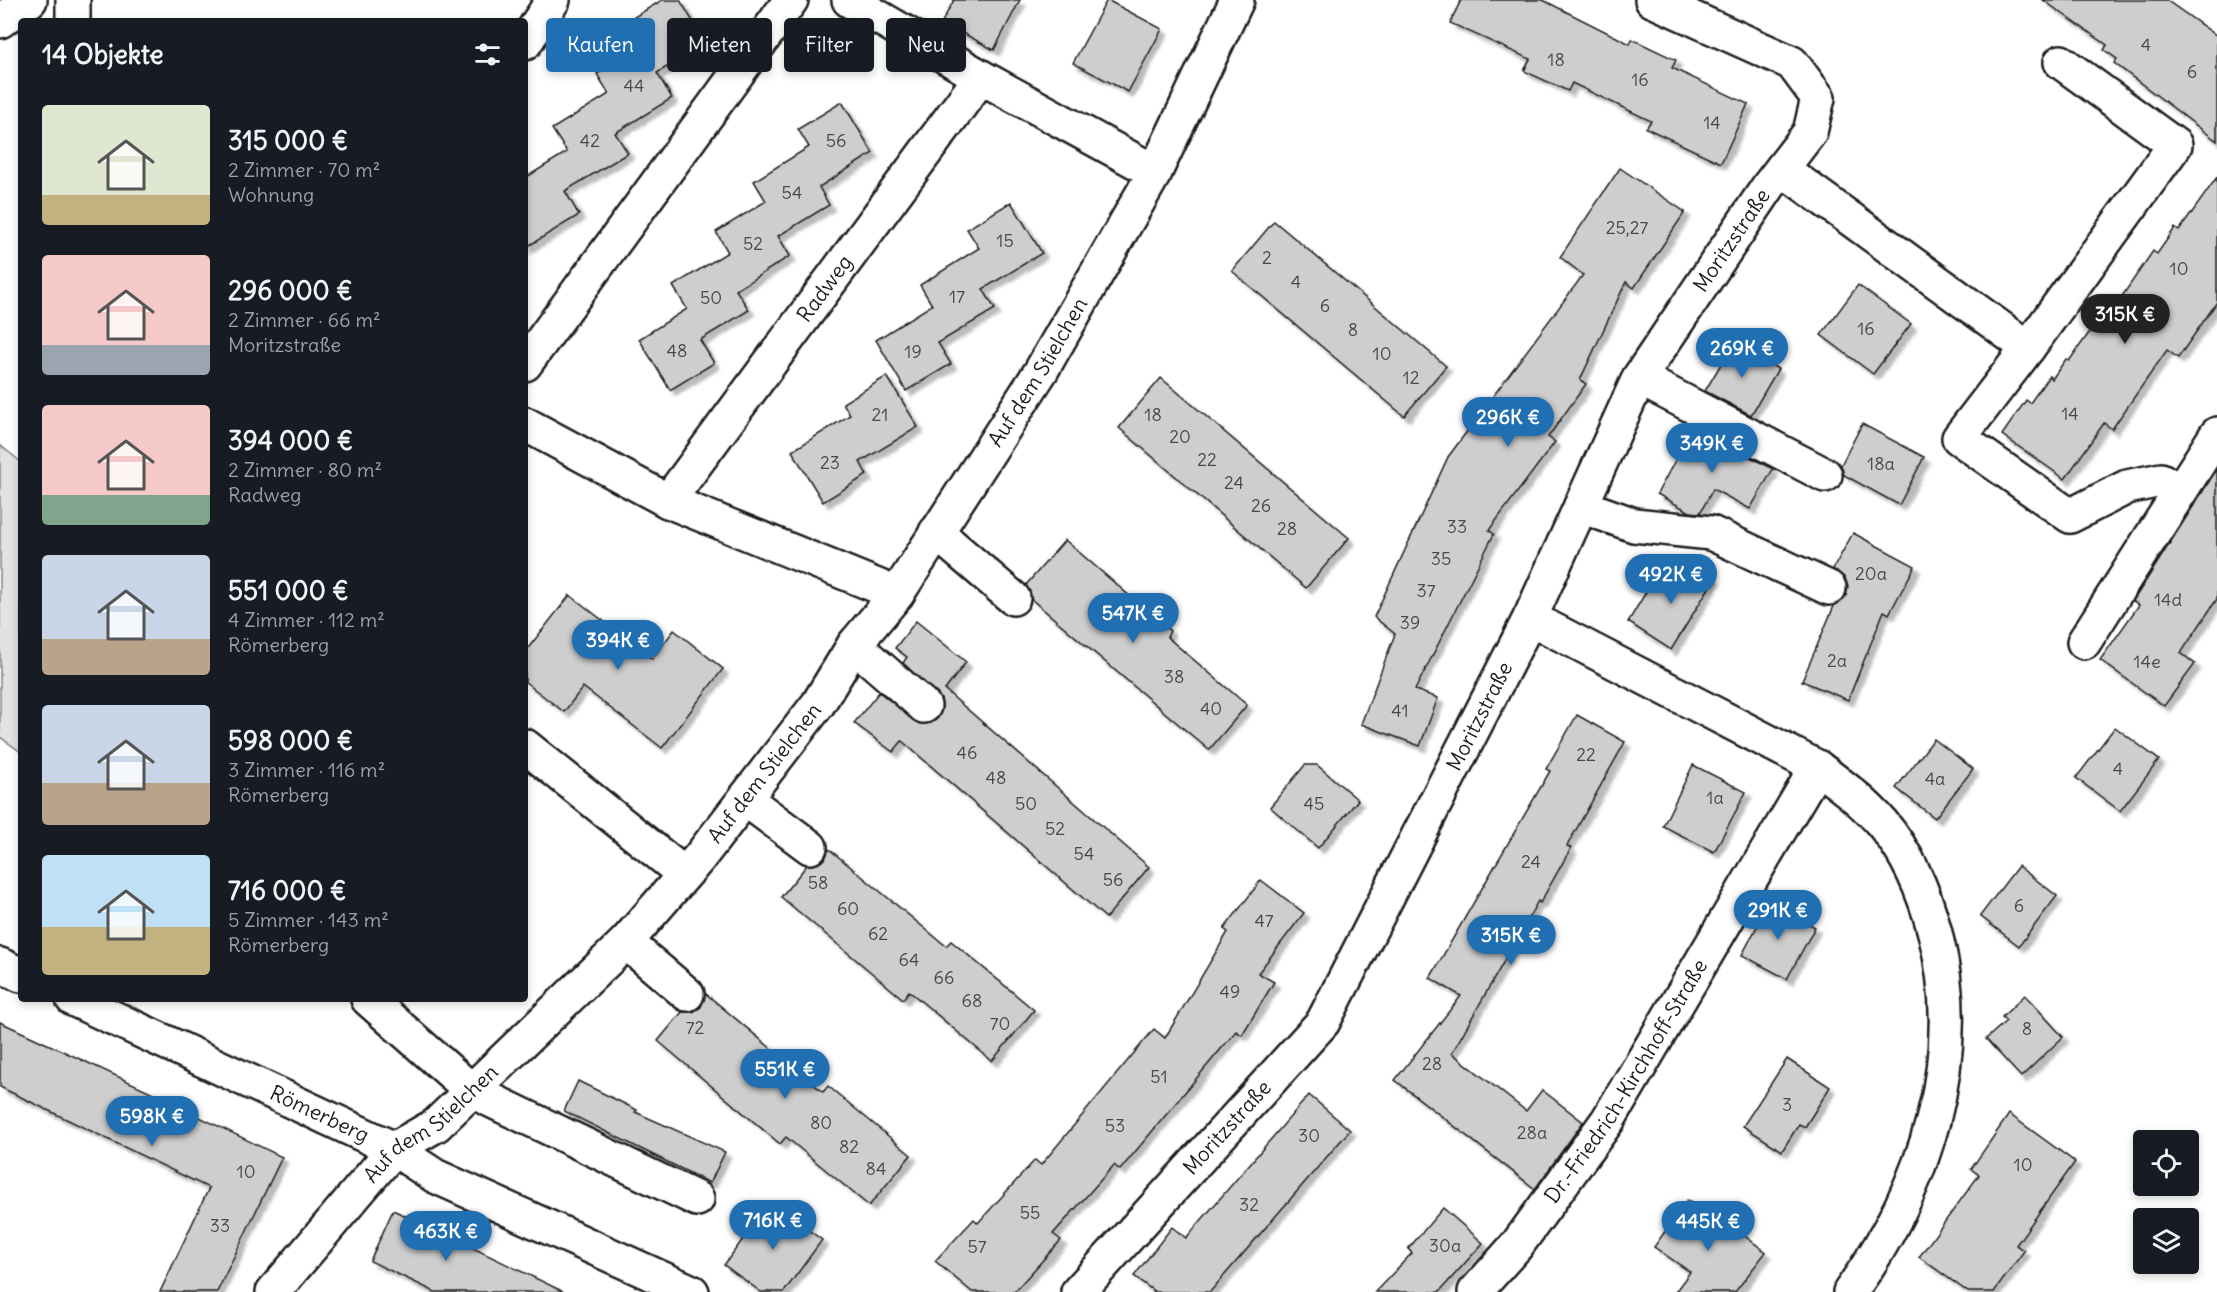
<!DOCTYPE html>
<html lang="de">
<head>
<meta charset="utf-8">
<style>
  body { margin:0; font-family:Delius,sans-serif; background:#20242c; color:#f1f3f6; height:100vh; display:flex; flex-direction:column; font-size:22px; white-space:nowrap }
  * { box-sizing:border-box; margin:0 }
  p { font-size:20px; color:#9ea1a6 }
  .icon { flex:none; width:33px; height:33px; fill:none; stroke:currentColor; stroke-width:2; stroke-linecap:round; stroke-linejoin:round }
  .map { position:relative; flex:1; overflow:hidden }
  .panel { position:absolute; left:18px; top:18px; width:510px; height:984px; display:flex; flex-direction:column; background:#171b24; border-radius:6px; box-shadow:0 3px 9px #0003 }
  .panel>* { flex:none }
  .hud { position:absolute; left:546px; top:18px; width:570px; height:54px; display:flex; gap:12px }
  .controls { position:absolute; left:2133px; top:1130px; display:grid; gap:12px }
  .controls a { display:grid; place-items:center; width:66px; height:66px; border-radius:6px; background:#171b24; box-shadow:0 3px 9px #0003; font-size:30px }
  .price { position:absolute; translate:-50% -51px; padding:0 14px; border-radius:21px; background:#1f6fb2; color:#fff; font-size:20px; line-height:39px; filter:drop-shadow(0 2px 3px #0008) }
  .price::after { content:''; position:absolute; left:50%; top:36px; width:18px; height:14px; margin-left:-9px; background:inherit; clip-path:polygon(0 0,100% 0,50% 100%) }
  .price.active { background:#222; color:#fff }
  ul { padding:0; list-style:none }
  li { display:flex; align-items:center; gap:18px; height:150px; padding:0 24px }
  li span { display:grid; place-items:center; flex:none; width:168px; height:120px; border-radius:6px; color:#555 }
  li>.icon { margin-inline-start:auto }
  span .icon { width:72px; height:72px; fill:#fffc; stroke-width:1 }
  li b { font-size:26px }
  h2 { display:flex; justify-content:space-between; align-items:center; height:72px; padding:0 24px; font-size:26px }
  .pill { padding:0 21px; border-radius:6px; background:#171b24; box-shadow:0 3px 9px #0003; font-size:21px; line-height:54px }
  .pill.active { background:#1f6fb2; color:#fff }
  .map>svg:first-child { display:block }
</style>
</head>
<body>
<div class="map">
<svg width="2217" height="1292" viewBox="0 0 2217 1292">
  <defs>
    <filter id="shadow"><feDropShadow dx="5.5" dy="5.5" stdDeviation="1.5" flood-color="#0004"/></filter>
  </defs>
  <rect width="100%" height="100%" fill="#fff"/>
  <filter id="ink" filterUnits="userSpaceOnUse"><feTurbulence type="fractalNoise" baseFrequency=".0167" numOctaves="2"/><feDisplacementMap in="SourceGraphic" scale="12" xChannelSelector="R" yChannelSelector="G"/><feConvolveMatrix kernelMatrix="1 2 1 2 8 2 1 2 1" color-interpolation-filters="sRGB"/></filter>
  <g filter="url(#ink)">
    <polygon fill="#e2e2e2" stroke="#7f7f7f" stroke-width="1.5" points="0,445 21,462 21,752 0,737"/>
    <g fill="#cecece" stroke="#1c1c1c" stroke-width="1.5" filter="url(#shadow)">
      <polygon points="662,0 680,0 706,43 657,73 672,98 615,133 628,153 565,191 579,215 525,248 525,178 567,152 552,129 609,94 597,74 646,44 631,19"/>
      <polygon points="954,0 1020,0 994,50 942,22"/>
      <polygon points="1107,0 1162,29 1128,92 1073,63"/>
      <polygon points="1461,0 1543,0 1630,44 1632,39 1676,60 1672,68 1748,104 1721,163 1646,128 1651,121 1572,83 1568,91 1524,71 1530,59 1450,23"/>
      <polygon points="2043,0 2166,0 2217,36 2217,141 2114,63 2117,59 2104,50 2107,45"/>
      <polygon points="842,102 873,153 819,187 829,205 778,236 790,256 736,290 749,310 700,340 714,363 670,390 639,339 687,309 673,286 728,252 716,232 766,201 754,181 809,147 798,129"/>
      <polygon points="1620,168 1685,212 1634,288 1626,282 1580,380 1586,384 1548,437 1555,442 1489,530 1494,534 1415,690 1438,698 1420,746 1361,724 1395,634 1374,617 1448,457 1583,275 1560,257"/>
      <polygon points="2217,177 2217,302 2178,358 2167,350 2112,429 2104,423 2065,479 2002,435 2026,400 2030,403 2049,376 2052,379 2066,359 2069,361 2111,302 2116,305 2153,251 2157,254 2175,228 2179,231"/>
      <polygon points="1011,202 1042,253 983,289 995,309 938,343 951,364 906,391 876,340 932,305 920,285 979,248 967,229"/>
      <polygon points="1274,221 1446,366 1404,416 1232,271"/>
      <polygon points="1858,285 1911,324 1873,374 1821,335"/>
      <polygon points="1734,342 1778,369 1751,415 1705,391"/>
      <polygon points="887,376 918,427 860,462 867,475 823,502 792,451 850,415 843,403"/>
      <polygon points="1161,378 1349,538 1306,588 1119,428"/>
      <polygon points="1862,424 1924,457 1899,505 1844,475 1841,465"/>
      <polygon points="1693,427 1773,469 1750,509 1713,489 1700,513 1690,512 1657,494"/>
      <polygon points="2217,469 2217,599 2181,653 2195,664 2164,706 2100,660 2139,605 2133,601"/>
      <polygon points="1853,533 1915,566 1889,614 1884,611 1848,700 1802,681 1834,606 1846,595 1848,587 1845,578 1833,569"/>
      <polygon points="1065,540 1170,631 1167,637 1247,705 1209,750 1031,599 1026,585"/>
      <polygon points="1688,562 1715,578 1671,650 1628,622 1658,572 1675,583"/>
      <polygon points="570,595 652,659 674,630 723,669 662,748 583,687 564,712 525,682 525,652"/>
      <polygon points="916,621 966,662 945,690 1149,867 1106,918 902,741 893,752 854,723 879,692 920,724 931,723 938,718 942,709 941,699 903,663 907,657 895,648"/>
      <polygon points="1577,715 1625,742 1567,846 1571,848 1540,903 1538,901 1452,1053 1526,1111 1542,1090 1583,1122 1535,1189 1395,1080 1461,996 1430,978 1550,771 1546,769"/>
      <polygon points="2115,727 2159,760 2120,811 2076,778"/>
      <polygon points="1934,739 1973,769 1935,818 1896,788"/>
      <polygon points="1305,765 1317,765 1358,800 1318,848 1270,807"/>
      <polygon points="1693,765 1746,792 1714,852 1663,826"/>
      <polygon points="829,849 946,946 951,941 1034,1010 992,1061 909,991 903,999 781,897 807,865 817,864 825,859"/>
      <polygon points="2018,866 2057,896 2019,946 1980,916"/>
      <polygon points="1261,880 1304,913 1258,973 1274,982 1242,1035 1236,1031 1120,1170 1114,1165 1053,1234 1061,1240 1014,1292 972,1292 935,1261 974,1219 978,1223 1035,1160 1041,1165 1154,1029 1165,1038 1228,932 1224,929"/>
      <polygon points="1770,902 1815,927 1787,979 1742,955"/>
      <polygon points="705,993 823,1092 828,1086 911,1155 869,1206 786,1137 780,1144 658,1041 682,1012 693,1012 701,1007"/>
      <polygon points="2025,995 2063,1037 2021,1077 1986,1039 2006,1021 2002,1017"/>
      <polygon points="0,1022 190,1110 189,1112 282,1157 217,1292 160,1292 209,1188 0,1087"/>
      <polygon points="1787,1059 1830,1087 1805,1127 1799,1124 1782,1151 1743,1126"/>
      <polygon points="578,1081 637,1110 635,1112 725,1152 710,1183 564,1111"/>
      <polygon points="1309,1095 1350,1130 1210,1292 1155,1292 1134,1276 1172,1227 1186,1238"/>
      <polygon points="2009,1114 2075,1162 2016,1245 2024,1251 1994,1292 1968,1292 1919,1257 1979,1175 1971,1169"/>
      <polygon points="1687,1200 1724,1227 1727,1223 1766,1252 1735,1292 1675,1292 1690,1272 1654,1247"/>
      <polygon points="770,1202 822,1240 784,1292 761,1292 724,1265"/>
      <polygon points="1443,1208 1483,1243 1439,1292 1375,1292 1412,1253 1408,1249"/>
      <polygon points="393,1210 442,1233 564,1292 435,1292 370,1261"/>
    </g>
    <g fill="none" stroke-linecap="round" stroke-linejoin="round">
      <defs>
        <g id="minor">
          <polyline points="73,0 73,21"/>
          <polyline points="849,0 981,77 1155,172"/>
          <polyline points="0,21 30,0"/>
          <polyline points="525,43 553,0"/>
          <polyline points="1782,169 2028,348 2175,145 2061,62"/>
          <polyline points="2028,348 1959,438 2070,516 2127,487 2161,480 2178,491"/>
          <polyline points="525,364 791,0"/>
          <polyline points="1639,378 1825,475"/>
          <polyline points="525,424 668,501 897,594"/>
          <path id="s1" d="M668,501L981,77"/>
          <polyline points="1581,506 1634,525 1711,533 1829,588"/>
          <polyline points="936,532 1013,598"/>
          <path d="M1530,618L1817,767C1841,785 1863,801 1882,823C1909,855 1925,894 1935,933C1968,1059 1925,1188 1850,1292"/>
          <polyline points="2084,642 2217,434"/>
          <polyline points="854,645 924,706"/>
          <polyline points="525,746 684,874"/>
          <polyline points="745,799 810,847"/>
          <polyline points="626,942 687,994"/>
          <polyline points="0,965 21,975"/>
          <path id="s2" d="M73,999L394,1149L435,1176L692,1292"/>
          <polyline points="368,999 472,1091 697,1199"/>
          <path id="s3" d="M273,1292L394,1149L436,1125L626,942L699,858L818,704L854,645L897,594L1041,371L1155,172L1237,0"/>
          <path id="s4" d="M1078,1292L1323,1022L1530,618L1639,378L1770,184L1810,132L1818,98L1792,63L1652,0"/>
          <path id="s5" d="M1475,1292L1517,1245L1608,1120L1817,767"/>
        </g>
      </defs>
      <use href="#minor" stroke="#1c1c1c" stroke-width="38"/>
      <use href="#minor" stroke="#fff" stroke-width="33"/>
    </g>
  </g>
  <g text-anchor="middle" stroke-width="6" stroke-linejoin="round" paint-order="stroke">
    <g font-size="18" fill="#484848">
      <text x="2146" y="51">4</text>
      <text x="1556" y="66">18</text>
      <text x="2192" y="78">6</text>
      <text x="1640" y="86">16</text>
      <text x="634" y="92">44</text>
      <text x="1712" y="129">14</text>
      <text x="590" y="147">42</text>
      <text x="836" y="147">56</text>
      <text x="792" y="199">54</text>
      <text x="1627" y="234">25,27</text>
      <text x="1005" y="247">15</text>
      <text x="753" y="250">52</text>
      <text x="1267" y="264">2</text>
      <text x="2179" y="275">10</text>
      <text x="1296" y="288">4</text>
      <text x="957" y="303">17</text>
      <text x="711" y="304">50</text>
      <text x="1325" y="312">6</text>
      <text x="1866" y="335">16</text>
      <text x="1353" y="336">8</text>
      <text x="677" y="357">48</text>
      <text x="913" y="358">19</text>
      <text x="1382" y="360">10</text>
      <text x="1411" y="384">12</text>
      <text x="2070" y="420">14</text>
      <text x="880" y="421">21</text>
      <text x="1153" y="421">18</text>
      <text x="1180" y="443">20</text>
      <text x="1207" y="466">22</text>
      <text x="830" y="469">23</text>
      <text x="1881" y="470">18a</text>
      <text x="1234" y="489">24</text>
      <text x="1261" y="512">26</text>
      <text x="1457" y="533">33</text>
      <text x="1287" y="535">28</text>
      <text x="1441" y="565">35</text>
      <text x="1871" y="580">20a</text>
      <text x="1426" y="597">37</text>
      <text x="2168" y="606">14d</text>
      <text x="1410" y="629">39</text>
      <text x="1837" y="667">2a</text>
      <text x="2147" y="668">14e</text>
      <text x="1174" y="683">38</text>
      <text x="1211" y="715">40</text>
      <text x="1400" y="717">41</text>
      <text x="967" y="759">46</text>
      <text x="1586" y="761">22</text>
      <text x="2118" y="775">4</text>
      <text x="996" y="784">48</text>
      <text x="1935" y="785">4a</text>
      <text x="1715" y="804">1a</text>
      <text x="1026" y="810">50</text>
      <text x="1314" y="810">45</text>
      <text x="1055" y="835">52</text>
      <text x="1084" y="860">54</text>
      <text x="1531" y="868">24</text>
      <text x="1113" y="886">56</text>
      <text x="818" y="889">58</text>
      <text x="2019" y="912">6</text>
      <text x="848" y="915">60</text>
      <text x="1264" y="927">47</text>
      <text x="878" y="940">62</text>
      <text x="909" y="966">64</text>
      <text x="944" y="984">66</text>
      <text x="1230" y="998">49</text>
      <text x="972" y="1007">68</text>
      <text x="1000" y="1030">70</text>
      <text x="695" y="1034">72</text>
      <text x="2027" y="1035">8</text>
      <text x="1432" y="1070">28</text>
      <text x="1159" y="1083">51</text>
      <text x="1787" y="1111">3</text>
      <text x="821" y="1129">80</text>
      <text x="1115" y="1132">53</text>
      <text x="1532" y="1139">28a</text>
      <text x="1309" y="1142">30</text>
      <text x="849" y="1153">82</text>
      <text x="2023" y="1171">10</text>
      <text x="876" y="1175">84</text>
      <text x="246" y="1178">10</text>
      <text x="1249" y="1211">32</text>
      <text x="1030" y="1219">55</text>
      <text x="220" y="1232">33</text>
      <text x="1445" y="1252">30a</text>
      <text x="977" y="1253">57</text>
    </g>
    <g font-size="21" fill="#1c1c1c" stroke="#fff">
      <text dy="7" stroke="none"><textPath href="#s4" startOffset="1248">Moritzstraße</textPath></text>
      <text dy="7" stroke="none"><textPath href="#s1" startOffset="264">Radweg</textPath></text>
      <text dy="7" stroke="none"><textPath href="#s3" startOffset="1204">Auf dem Stielchen</textPath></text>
      <text dy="7" stroke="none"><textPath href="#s4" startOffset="708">Moritzstraße</textPath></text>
      <text dy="7" stroke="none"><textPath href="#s3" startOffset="718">Auf dem Stielchen</textPath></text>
      <text dy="7" stroke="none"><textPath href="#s5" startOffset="260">Dr.-Friedrich-Kirchhoff-Straße</textPath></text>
      <text dy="7" stroke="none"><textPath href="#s2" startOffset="272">Römerberg</textPath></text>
      <text dy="7" stroke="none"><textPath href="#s3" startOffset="232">Auf dem Stielchen</textPath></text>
      <text dy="7" stroke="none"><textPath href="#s4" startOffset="222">Moritzstraße</textPath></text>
    </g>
  </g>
</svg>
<div class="controls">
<a><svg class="icon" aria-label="locate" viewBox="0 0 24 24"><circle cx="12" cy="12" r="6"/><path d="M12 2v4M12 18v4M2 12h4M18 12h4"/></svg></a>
<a><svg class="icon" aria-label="layers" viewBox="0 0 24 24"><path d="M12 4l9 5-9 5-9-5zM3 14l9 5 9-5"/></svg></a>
</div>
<b class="price active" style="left:2125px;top:345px">315K €</b>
<b class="price" style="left:1742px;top:379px">269K €</b>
<b class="price" style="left:1508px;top:448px">296K €</b>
<b class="price" style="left:1712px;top:474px">349K €</b>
<b class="price" style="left:1671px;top:605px">492K €</b>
<b class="price" style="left:1133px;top:644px">547K €</b>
<b class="price" style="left:618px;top:671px">394K €</b>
<b class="price" style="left:1778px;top:941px">291K €</b>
<b class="price" style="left:1511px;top:966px">315K €</b>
<b class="price" style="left:785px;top:1100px">551K €</b>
<b class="price" style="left:152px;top:1147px">598K €</b>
<b class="price" style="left:773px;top:1251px">716K €</b>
<b class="price" style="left:1708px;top:1252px">445K €</b>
<b class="price" style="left:446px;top:1262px">463K €</b>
<div class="hud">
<a class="pill active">Kaufen</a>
<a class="pill">Mieten</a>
<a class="pill">Filter</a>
<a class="pill">Neu</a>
</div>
<section class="panel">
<h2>14 Objekte<svg class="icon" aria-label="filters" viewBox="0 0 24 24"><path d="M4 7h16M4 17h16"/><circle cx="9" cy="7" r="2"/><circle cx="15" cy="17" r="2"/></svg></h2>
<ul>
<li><span style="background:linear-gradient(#dfe7d0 75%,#c2b280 0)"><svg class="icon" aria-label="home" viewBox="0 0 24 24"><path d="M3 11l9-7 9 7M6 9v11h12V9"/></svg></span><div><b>315 000 €</b><p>2 Zimmer · 70 m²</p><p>Wohnung</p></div></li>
<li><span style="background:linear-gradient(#f6c9c9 75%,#9aa5b1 0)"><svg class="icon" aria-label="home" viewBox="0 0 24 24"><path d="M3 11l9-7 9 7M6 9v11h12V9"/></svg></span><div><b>296 000 €</b><p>2 Zimmer · 66 m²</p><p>Moritzstraße</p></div></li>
<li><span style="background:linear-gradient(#f6c9c9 75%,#7fa58c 0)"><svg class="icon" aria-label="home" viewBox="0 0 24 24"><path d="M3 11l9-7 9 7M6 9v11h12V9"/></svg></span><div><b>394 000 €</b><p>2 Zimmer · 80 m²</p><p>Radweg</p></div></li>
<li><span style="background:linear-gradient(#c9d6e8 70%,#b9a48a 0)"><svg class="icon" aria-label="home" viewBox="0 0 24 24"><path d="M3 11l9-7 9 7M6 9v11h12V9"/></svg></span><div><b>551 000 €</b><p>4 Zimmer · 112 m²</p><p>Römerberg</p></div></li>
<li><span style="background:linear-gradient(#c9d6e8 65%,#b9a48a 0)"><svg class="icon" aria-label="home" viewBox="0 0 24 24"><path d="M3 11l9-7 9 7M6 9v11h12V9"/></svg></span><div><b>598 000 €</b><p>3 Zimmer · 116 m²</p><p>Römerberg</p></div></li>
<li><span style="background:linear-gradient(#bfe0f5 60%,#c2b280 0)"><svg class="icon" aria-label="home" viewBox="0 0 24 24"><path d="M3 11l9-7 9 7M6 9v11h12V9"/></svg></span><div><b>716 000 €</b><p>5 Zimmer · 143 m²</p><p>Römerberg</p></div></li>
</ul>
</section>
</div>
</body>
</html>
